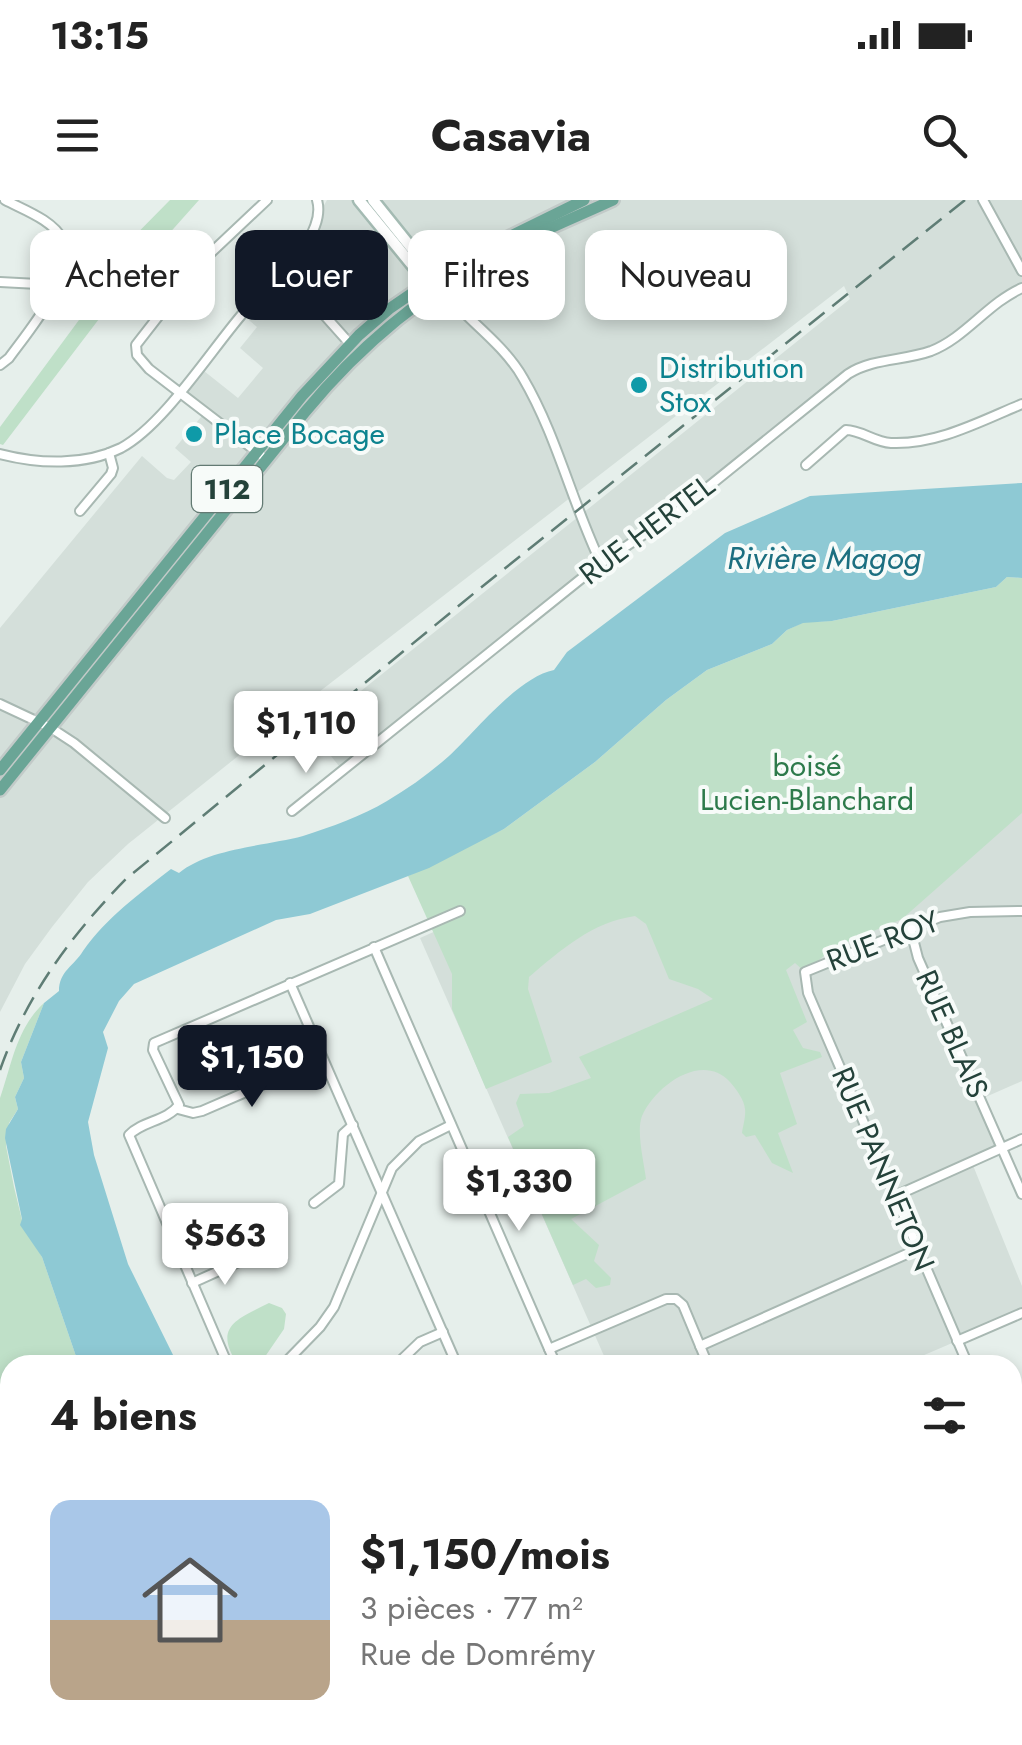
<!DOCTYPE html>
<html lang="fr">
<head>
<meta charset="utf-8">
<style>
  body { margin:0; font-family:Jost,sans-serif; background:#f2f2f2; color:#222; height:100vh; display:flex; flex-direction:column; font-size:38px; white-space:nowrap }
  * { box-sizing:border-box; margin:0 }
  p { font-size:32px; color:#767676 }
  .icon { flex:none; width:55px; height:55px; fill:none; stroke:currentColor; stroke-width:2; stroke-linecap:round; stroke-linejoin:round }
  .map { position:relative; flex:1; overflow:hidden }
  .sheet { position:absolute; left:0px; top:1155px; width:1022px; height:390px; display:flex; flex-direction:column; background:#fff; border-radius:30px 30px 0 0; box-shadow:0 5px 15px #0003 }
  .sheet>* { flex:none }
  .guide { position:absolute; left:30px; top:30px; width:962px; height:90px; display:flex; gap:20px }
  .price { position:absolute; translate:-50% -85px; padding:0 22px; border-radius:10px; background:#fff; color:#222; font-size:32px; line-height:65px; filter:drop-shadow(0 2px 5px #0008) }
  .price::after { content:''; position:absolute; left:50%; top:60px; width:30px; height:22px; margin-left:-15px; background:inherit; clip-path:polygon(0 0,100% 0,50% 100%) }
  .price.selected { background:#111827; color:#fff }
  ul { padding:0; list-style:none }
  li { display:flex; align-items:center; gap:30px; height:250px; padding:0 50px }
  li span { display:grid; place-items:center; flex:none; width:280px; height:200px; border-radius:20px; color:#555 }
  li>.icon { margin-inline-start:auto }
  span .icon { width:120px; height:120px; fill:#fffc; stroke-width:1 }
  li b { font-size:42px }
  h2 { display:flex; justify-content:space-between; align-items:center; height:120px; padding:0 50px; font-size:42px }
  .pill { padding:0 35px; border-radius:20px; background:#fff; box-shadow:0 5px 15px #0003; font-size:35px; line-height:90px }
  .pill.selected { background:#111827; color:#fff }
  .status { display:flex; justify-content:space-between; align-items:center; height:70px; padding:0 50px; background:#fff; direction:ltr }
  .status svg { height:28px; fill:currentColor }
  header { display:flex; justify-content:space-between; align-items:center; height:130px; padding:0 50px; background:#fff; font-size:45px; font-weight:700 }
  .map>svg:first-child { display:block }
</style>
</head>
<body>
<div class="status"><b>13:15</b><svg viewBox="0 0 49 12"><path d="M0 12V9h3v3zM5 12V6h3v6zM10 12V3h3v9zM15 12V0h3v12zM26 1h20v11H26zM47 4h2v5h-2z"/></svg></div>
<header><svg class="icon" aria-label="menu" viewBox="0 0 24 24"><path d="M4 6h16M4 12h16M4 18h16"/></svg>Casavia<svg class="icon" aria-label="search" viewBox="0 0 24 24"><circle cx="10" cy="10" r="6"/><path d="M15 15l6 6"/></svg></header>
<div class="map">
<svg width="1022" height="1545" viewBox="0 0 1022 1545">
  <rect width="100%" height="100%" fill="#e6efeb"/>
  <g fill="#d4dfda">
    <polygon points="327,0 1022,0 1022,88 941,146 861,166 677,312 605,360 343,571 311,531 850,99 844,86 297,509 128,644 88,682 52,727 25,764 0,812 0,428 142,256 167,278 174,280 191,262 175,248 206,211 180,190 199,167 238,198 263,168 240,148 257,127 242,114 293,61"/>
    <polygon points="1022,589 1022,881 981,899 1003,949 972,963 1022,1086 1022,1113 901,1165 608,1165 420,738 647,638"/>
  </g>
  <g fill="#bfe0c8">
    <polygon points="170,0 199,0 134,73 3,245 0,244 0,227 93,101 102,69"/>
    <path d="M1007,377L1022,378V613L902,719L833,748L805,772L795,763L786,770L807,822L793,830L803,848L820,852L822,857L780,873L797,924L778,933L793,973L772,963L755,935L746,937L742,933C743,926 746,916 745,909C744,899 736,889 730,882C702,851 655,886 642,916C636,931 644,962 646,979L571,1019L599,1045L594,1061L611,1078L610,1085L596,1088L586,1079L573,1085L508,937L524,926L516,903L520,894L549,893L591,878L579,857L713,799L698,789L669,779L646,724L635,716C592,722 561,750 529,777L528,789L552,862L486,889L452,809V774L408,676L504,629L595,562L666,500L707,470L772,444L787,430L804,422L832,421L996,387Z"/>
    <path d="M44,803L21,862L24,878L15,897L18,909L9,923L6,946L14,987L22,1020L42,1057L79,1165H10V1447L0,1458V898C12,864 16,829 44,803Z"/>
    <path d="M269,1103L282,1108L286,1114L284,1129L260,1164L238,1165C212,1126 238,1119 269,1103Z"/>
  </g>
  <g fill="#8ec9d4">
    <path d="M1022,283V378L1007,377L996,387L832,421L803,423L787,430L772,444L707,470L666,500L595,562L504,629L429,668L310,714L276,720L134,784L119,801L103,832L108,848L88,922L94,955L128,1064L178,1165H79L42,1057L20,1025L22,1019L5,938L6,929L18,909L15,897L24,878L21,862L44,803L59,791C59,771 74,766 83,751C107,717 138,695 171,669L179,673C209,648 266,646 303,636C331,627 362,616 387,601C409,588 430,573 449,556C475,532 518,477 554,470L567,452L725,333L810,296Z"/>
    <polygon points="10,1447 10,1535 26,1535 17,1545 0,1545 0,1458"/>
  </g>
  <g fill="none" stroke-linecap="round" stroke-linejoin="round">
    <defs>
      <g id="minor">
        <polyline points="983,0 1022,71"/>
        <polyline points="284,70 351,145"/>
        <polyline points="0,82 38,84 54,91"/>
        <path d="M440,88C466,119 503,143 523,178C557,236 572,303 601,363"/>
        <path d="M0,165L9,158C27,133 80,71 63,40C53,20 24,10 5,0"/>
        <path d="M0,254C39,264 84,266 121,248C164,225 211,150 244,112C263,91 287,73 302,50C312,35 322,17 317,0"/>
        <polyline points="261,255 149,169 137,155 136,145 199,64 267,0"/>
        <path d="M806,265L846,230C861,230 874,242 891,243C937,245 981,221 1022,204"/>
        <polyline points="80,311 111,274 113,268 109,253"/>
        <polyline points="0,504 51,528 74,543 165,618"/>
        <path d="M292,611L597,366L677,312L848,174C873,158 903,161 931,151C965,138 988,103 1022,88"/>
        <polyline points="910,727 918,758 1022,994"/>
        <polyline points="374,747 556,1165"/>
        <polyline points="290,783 457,1165"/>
        <polyline points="178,909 193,913 202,911 322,859"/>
        <polyline points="895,996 1022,939"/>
        <polyline points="314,1003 339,984 343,934 353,925"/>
        <polyline points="192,1083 243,1060"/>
        <polyline points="957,1141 1022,1113"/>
        <polyline points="700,1146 918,1049"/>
        <polyline points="549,1149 666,1099 676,1099 683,1105 708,1165"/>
        <path d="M228,1165L129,935C142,921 167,921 179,905L153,850L154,843L460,711"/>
        <polyline points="283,1165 320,1127 334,1107 392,968 419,941 451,925"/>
        <polyline points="396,1165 420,1142 443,1132"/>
        <polyline points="968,1165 808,793 805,772 940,717 970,712 1022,711"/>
        <polyline points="1012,1268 1022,1290"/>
        <polyline points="1012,1306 1022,1302"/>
        <polyline points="1012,1396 1022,1392"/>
        <polyline points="1012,1488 1022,1488"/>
        <polyline points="297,1535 302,1545"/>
        <polyline points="721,1535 726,1545"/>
        <polyline points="810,1535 815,1545"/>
        <polyline points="121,1545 134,1535"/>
        <polyline points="498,1545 506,1535"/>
        <polyline points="655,1545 678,1535"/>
        <polyline points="872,1545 896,1535"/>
      </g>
      <g id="tertiary">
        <polyline points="1012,1213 1022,1209"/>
        <polyline points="402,1545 409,1535"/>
      </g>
      <g id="secondary">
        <polyline points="359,0 426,82 440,88"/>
        <polyline points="373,0 438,81"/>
      </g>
      <g id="primary">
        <polyline points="0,570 302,196 359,135 389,109 456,63 584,0"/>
        <path d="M0,590L305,212C361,144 429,88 508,48C542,31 578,16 613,0"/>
      </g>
    </defs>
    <use href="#minor" stroke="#a8b8b2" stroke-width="12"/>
    <use href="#tertiary" stroke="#a8b8b2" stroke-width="14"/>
    <use href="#secondary" stroke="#a4bbb3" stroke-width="15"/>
    <use href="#primary" stroke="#c2cac8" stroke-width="16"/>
    <use href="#minor" stroke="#fff" stroke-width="8"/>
    <use href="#tertiary" stroke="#fff" stroke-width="9"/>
    <use href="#secondary" stroke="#fff" stroke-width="10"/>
    <use href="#primary" stroke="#6aa596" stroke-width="11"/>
    <path stroke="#5f7d75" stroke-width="2.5" stroke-dasharray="20 10" stroke-linecap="butt" d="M0,870C26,796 72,734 126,679L478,390L965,0"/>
  </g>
  <g fill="#0f9aa8" stroke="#f7fbf9" stroke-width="4">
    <circle cx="639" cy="185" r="10"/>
    <circle cx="194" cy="234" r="10"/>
  </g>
  <g text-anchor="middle" stroke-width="8" stroke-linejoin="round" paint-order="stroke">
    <rect fill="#f7fbf9" stroke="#637a73" stroke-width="2.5" x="192" y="266" width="70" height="46" rx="8"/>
    <g font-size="28" font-weight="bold" fill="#24423a">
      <text x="227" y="299">112</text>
    </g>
    <g font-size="30" fill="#0d838f" stroke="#f7fbf9" text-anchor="start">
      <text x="659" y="178">Distribution<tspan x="659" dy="34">Stox</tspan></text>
      <text x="214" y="244">Place Bocage</text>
    </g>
    <g font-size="30" fill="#24423a" stroke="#f7fbf9">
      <text transform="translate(647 330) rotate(-37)" y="10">RUE HERTEL</text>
      <text transform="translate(883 741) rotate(-21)" y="10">RUE ROY</text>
      <text transform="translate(952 834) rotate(66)" y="10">RUE BLAIS</text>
      <text transform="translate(883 969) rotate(67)" y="10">RUE PANNETON</text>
    </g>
    <g font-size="30" fill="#2d7a4b" stroke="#f7fbf9">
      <text x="807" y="576">boisé<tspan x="807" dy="34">Lucien-Blanchard</tspan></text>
    </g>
    <g font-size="32" font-style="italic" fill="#1c6f80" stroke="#f7fbf9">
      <text x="824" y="369">Rivière Magog</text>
    </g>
  </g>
</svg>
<b class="price" style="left:306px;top:576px">$1,110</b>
<b class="price selected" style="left:252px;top:910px">$1,150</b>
<b class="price" style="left:519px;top:1034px">$1,330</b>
<b class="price" style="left:225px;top:1088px">$563</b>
<div class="guide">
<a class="pill">Acheter</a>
<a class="pill selected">Louer</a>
<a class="pill">Filtres</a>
<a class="pill">Nouveau</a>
</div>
<section class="sheet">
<h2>4 biens<svg class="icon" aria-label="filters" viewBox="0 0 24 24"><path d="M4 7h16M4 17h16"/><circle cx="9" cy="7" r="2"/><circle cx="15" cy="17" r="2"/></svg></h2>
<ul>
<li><span style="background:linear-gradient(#a9c7e8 60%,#b9a48a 0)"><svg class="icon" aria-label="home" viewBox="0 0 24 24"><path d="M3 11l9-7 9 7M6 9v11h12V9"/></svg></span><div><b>$1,150/mois</b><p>3 pièces · 77 m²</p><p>Rue de Domrémy</p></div></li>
</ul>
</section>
</div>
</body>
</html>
